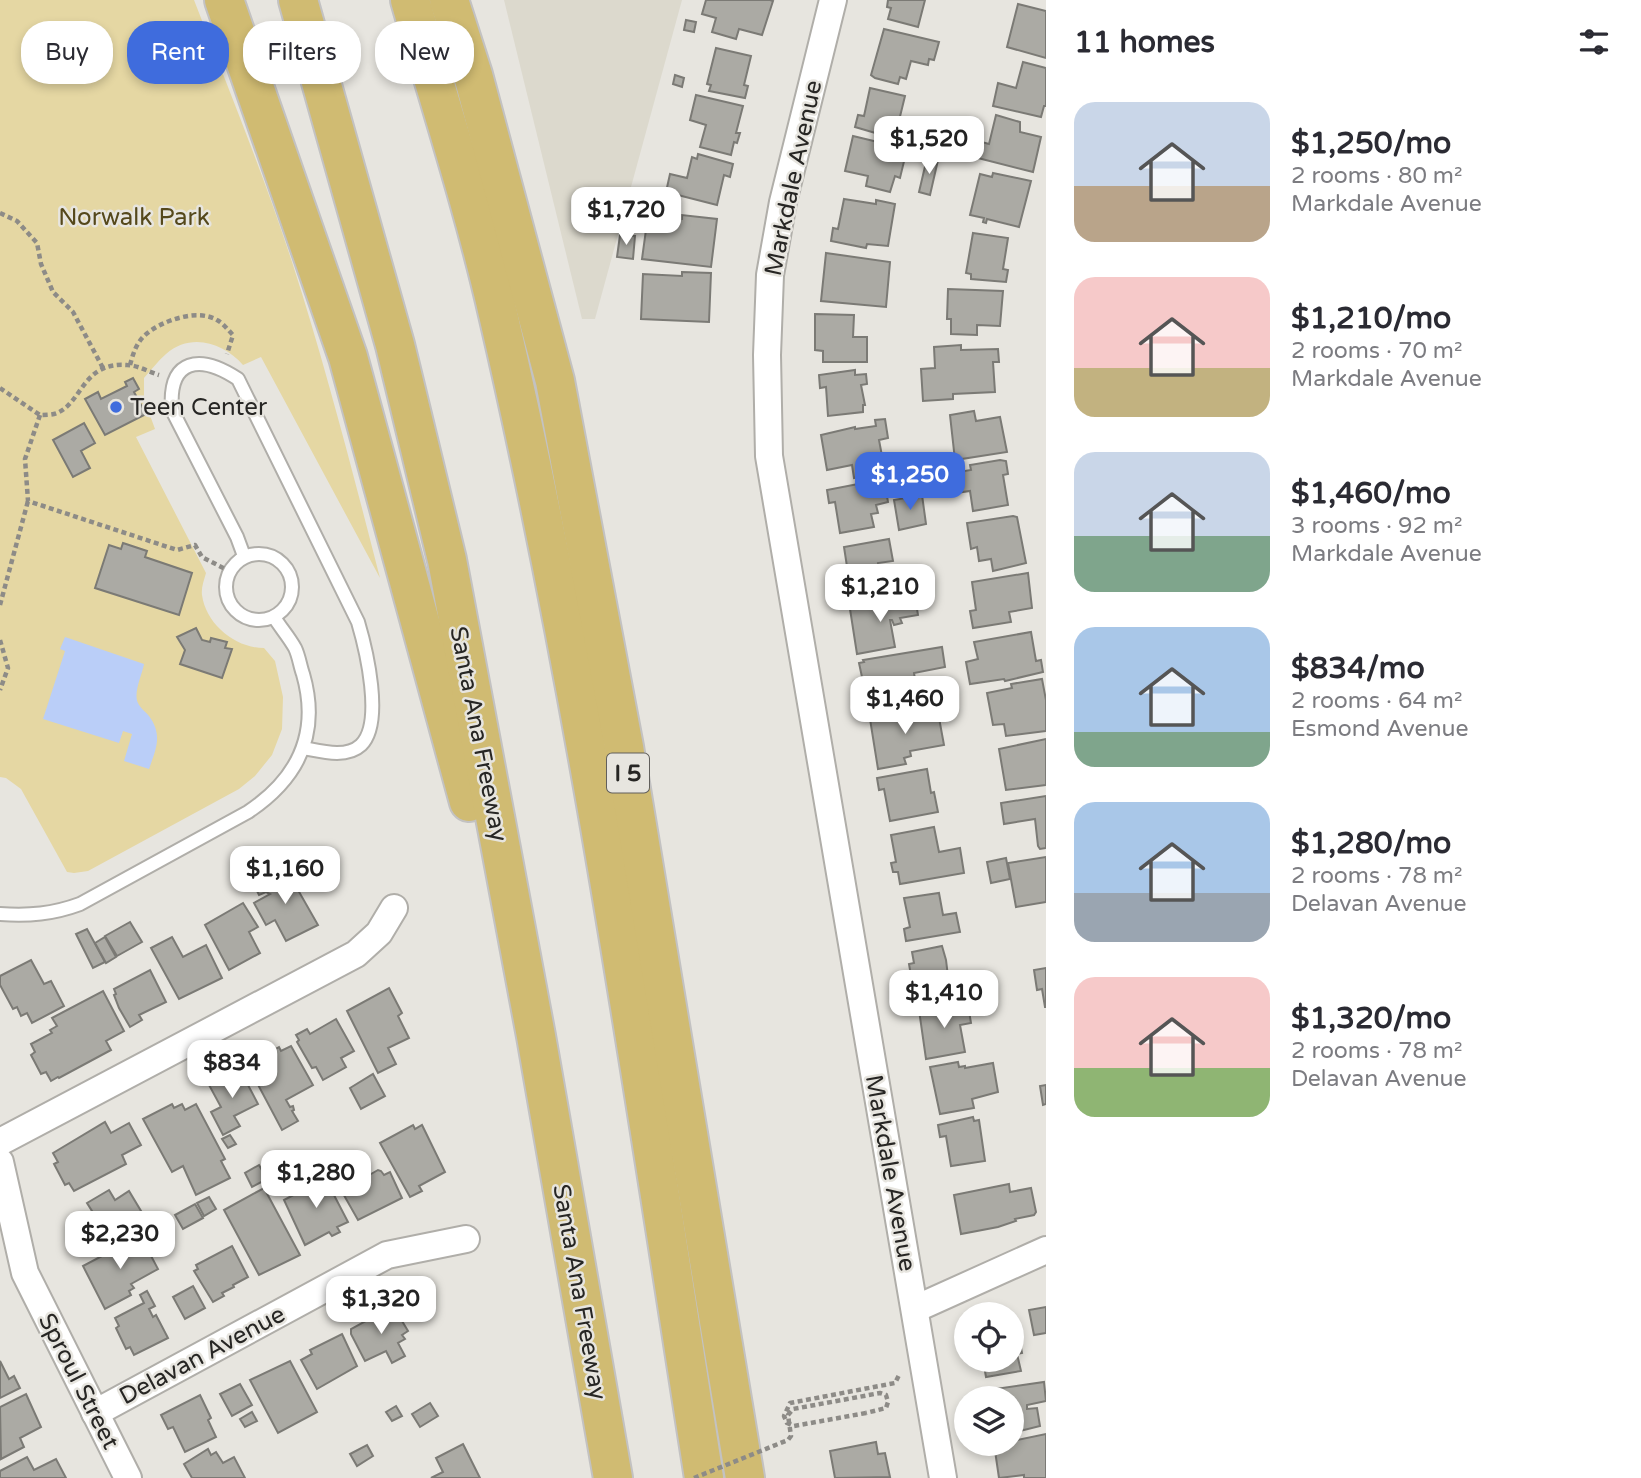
<!DOCTYPE html>
<html lang="en">
<head>
<meta charset="utf-8">
<style>
  body { margin:0; font-family:"Varela Round",sans-serif; background:#f2f2f3; color:#2b2b33; height:100vh; display:flex; flex-direction:column; font-size:26px; white-space:nowrap }
  * { box-sizing:border-box; margin:0 }
  p { font-size:23px; color:#7c7c81 }
  .icon { flex:none; width:38px; height:38px; fill:none; stroke:currentColor; stroke-width:2; stroke-linecap:round; stroke-linejoin:round }
  .map { position:relative; flex:1; overflow:hidden }
  .side { display:flex; flex-direction:column; background:#fff; width:595px }
  .side>* { flex:none }
  .hud { position:absolute; left:21px; top:21px; width:665px; height:63px; display:flex; gap:14px }
  .buttons { position:absolute; left:954px; top:1302px; display:grid; gap:14px }
  .buttons a { display:grid; place-items:center; width:70px; height:70px; border-radius:50%; background:#fff; box-shadow:0 4px 10px #0003; font-size:35px }
  .price { position:absolute; translate:-50% -60px; padding:0 16px; border-radius:14px; background:#fff; color:#222; font-size:23px; line-height:46px; filter:drop-shadow(0 2px 4px #0008) }
  .price::after { content:''; position:absolute; left:50%; top:42px; width:21px; height:16px; margin-left:-10px; background:inherit; clip-path:polygon(0 0,100% 0,50% 100%) }
  .price.selected { background:#3f6cdd; color:#fff }
  ul { padding:0; list-style:none }
  li { display:flex; align-items:center; gap:21px; height:175px; padding:0 28px }
  li span { display:grid; place-items:center; flex:none; width:196px; height:140px; border-radius:21px; color:#555 }
  li>.icon { margin-inline-start:auto }
  span .icon { width:84px; height:84px; fill:#fffc; stroke-width:1 }
  li b { font-size:30px }
  h2 { display:flex; justify-content:space-between; align-items:center; height:84px; padding:0 28px; font-size:30px }
  .chip { padding:0 24px; border-radius:28px; background:#fff; box-shadow:0 4px 10px #0003; font-size:24px; line-height:63px }
  .chip.selected { background:#3f6cdd; color:#fff }
  main { display:flex; flex:1; min-height:0 }
  .map>svg:first-child { display:block }
</style>
</head>
<body>
<main>
<div class="map">
<svg width="1046" height="1478" viewBox="0 0 1046 1478">
  <rect width="100%" height="100%" fill="#e7e5df"/>
  <polygon fill="#dcd9cd" points="504,0 682,0 595,319 582,319"/>
  <path fill="#e5d7a3" d="M0,0H194C228,88 264,175 293,265C326,368 353,473 380,578L261,357L243,365C224,343 191,332 166,354C158,361 151,370 144,378V399L155,429L136,437L206,573C204,580 201,588 202,595C206,624 235,648 264,648L275,661L283,697L282,729L272,755L255,776L239,789L88,871L74,873L67,872L21,789L6,778L0,777Z"/>
  <path fill="#bacef8" d="M65,637L144,664C142,675 133,693 138,703C140,708 146,712 149,716C163,735 156,749 149,769L124,761L132,734L123,731L119,743L43,719L65,651L60,649Z"/>
  <g fill="#abaaa4" stroke="#7b7a75" stroke-width="2">
    <polygon points="706,0 770,0 773,1 762,35 739,29 736,39 712,32 716,18 702,14"/>
    <polygon points="888,0 925,0 918,27 888,19 891,8 887,7"/>
    <polygon points="1018,4 1046,11 1046,58 1007,47"/>
    <polygon points="686,20 696,22 694,32 684,30"/>
    <polygon points="884,29 939,42 934,60 929,59 928,65 911,61 906,79 900,77 898,84 875,78 871,75"/>
    <polygon points="716,48 751,56 744,85 748,86 745,98 709,91 711,85 707,84"/>
    <polygon points="1023,62 1046,68 1046,106 1044,106 1041,117 993,106 998,83 1016,88"/>
    <polygon points="675,75 684,78 682,87 673,84"/>
    <polygon points="870,88 905,96 896,133 891,131 889,137 855,127 858,115 864,116"/>
    <polygon points="696,95 743,106 736,133 740,133 737,143 734,142 731,155 700,147 706,125 690,120"/>
    <polygon points="996,115 1020,122 1020,132 1041,137 1033,172 974,157 978,141 989,144"/>
    <polygon points="853,136 907,149 900,178 895,176 890,192 866,186 868,176 845,171"/>
    <polygon points="698,154 733,164 730,177 724,175 717,205 666,192 670,174 687,178 692,157 697,159"/>
    <polygon points="927,158 938,160 930,195 919,192"/>
    <polygon points="993,173 1031,181 1019,227 987,219 986,223 983,222 984,218 970,215 980,174 992,177"/>
    <polygon points="844,199 876,204 876,200 895,204 888,246 867,244 866,248 831,241 833,228 838,229"/>
    <polygon points="648,215 682,219 682,215 717,219 711,267 642,259"/>
    <polygon points="973,233 1008,238 1003,269 1008,270 1006,282 971,279 971,274 966,273"/>
    <polygon points="620,235 635,236 633,259 617,257"/>
    <polygon points="826,253 890,262 886,307 821,301"/>
    <polygon points="682,272 711,273 709,322 641,319 643,274 682,276"/>
    <polygon points="948,289 1003,291 1000,326 977,325 977,335 951,334 951,319 947,319"/>
    <polygon points="815,314 854,315 853,337 867,337 867,362 823,362 823,351 815,350"/>
    <polygon points="961,345 961,350 998,349 999,362 993,362 995,392 953,394 953,399 923,401 921,369 935,368 934,347"/>
    <polygon points="855,370 855,375 866,374 867,384 861,385 865,405 863,405 863,412 828,416 826,387 820,388 819,375"/>
    <polygon points="133,378 139,389 134,392 146,414 105,435 85,399 98,392 101,399 127,386 125,382"/>
    <polygon points="974,411 976,421 1000,417 1007,452 955,460 950,415"/>
    <polygon points="885,419 888,438 879,440 885,472 854,478 852,465 827,470 821,435 855,427 855,429 876,426 875,420"/>
    <polygon points="84,423 95,443 81,451 90,468 73,477 53,440"/>
    <polygon points="1000,460 1006,461 1008,474 1003,475 1008,505 973,511 970,491 949,494 946,474 971,470 970,465"/>
    <polygon points="884,479 888,502 876,505 878,513 871,514 874,527 840,533 835,502 829,503 827,490"/>
    <polygon points="922,495 926,524 899,530 894,500"/>
    <polygon points="1013,516 1017,517 1026,563 993,571 991,559 979,561 977,547 971,549 967,523"/>
    <polygon points="889,539 893,561 878,563 882,589 852,594 850,583 845,584 843,574 848,573 844,547"/>
    <polygon points="123,543 147,551 145,557 192,573 179,615 95,588 109,545 121,549"/>
    <polygon points="1028,573 1032,608 1009,612 1011,622 973,628 970,611 976,610 972,582"/>
    <polygon points="915,597 918,615 900,618 902,623 894,625 892,620 890,620 895,647 857,654 850,609"/>
    <polygon points="196,628 202,640 210,642 211,638 227,642 225,648 232,649 222,678 180,664 185,650 177,637"/>
    <polygon points="1031,632 1036,661 1041,660 1043,672 1005,681 1004,679 970,684 966,662 978,659 974,642"/>
    <polygon points="942,647 945,667 914,673 916,685 900,688 903,704 908,703 908,707 903,708 902,705 869,710 859,663 864,662 863,660"/>
    <polygon points="1042,679 1046,700 1046,731 1006,736 1004,724 993,725 987,693 1012,688 1011,684"/>
    <polygon points="937,707 944,745 910,751 911,756 904,758 906,764 878,769 870,719"/>
    <polygon points="1046,739 1046,785 1006,790 999,749"/>
    <polygon points="927,769 931,793 934,792 938,812 890,821 884,789 879,790 877,778"/>
    <polygon points="1046,796 1046,848 1040,849 1038,846 1035,819 1004,824 1001,803"/>
    <polygon points="934,827 939,852 960,848 964,873 900,884 898,872 893,872 891,863 896,862 891,835"/>
    <polygon points="1046,857 1046,902 1016,907 1008,863"/>
    <polygon points="1006,858 1010,879 991,883 987,862"/>
    <polygon points="286,869 318,925 286,941 275,920 266,925 254,903 270,894 266,892 259,895 256,889 263,885 261,882"/>
    <polygon points="939,893 943,915 956,913 960,932 906,941 904,929 910,927 904,898"/>
    <polygon points="243,903 258,927 249,932 260,953 229,970 205,925"/>
    <polygon points="130,922 142,942 117,956 105,936"/>
    <polygon points="87,929 105,962 93,968 76,934"/>
    <polygon points="105,937 116,957 106,963 95,943"/>
    <polygon points="172,937 183,957 206,945 222,978 179,999 151,948"/>
    <polygon points="942,946 946,960 950,993 915,999 909,964 914,963 912,952"/>
    <polygon points="31,960 44,984 51,981 64,1006 32,1023 27,1013 21,1016 17,1007 13,1009 0,985 0,976"/>
    <polygon points="1046,968 1046,1007 1045,1007 1042,989 1037,990 1034,970"/>
    <polygon points="150,970 166,1002 139,1015 142,1020 130,1027 119,1008 114,995 116,994 114,989"/>
    <polygon points="389,988 402,1013 398,1016 409,1038 388,1048 396,1064 378,1073 347,1011"/>
    <polygon points="103,991 124,1031 106,1041 111,1050 59,1078 58,1077 51,1081 46,1072 41,1074 31,1055 35,1052 31,1044 52,1033 50,1030 57,1026 52,1018"/>
    <polygon points="944,1005 944,1009 968,1005 971,1023 960,1025 965,1052 926,1059 919,1010"/>
    <polygon points="336,1019 354,1051 341,1058 346,1067 323,1080 316,1067 312,1068 297,1042 299,1040 296,1035 307,1029 310,1034"/>
    <polygon points="291,1046 313,1085 286,1100 290,1107 293,1106 294,1110 292,1111 298,1121 282,1130 247,1064 279,1047 281,1051"/>
    <polygon points="958,1062 959,1067 965,1066 965,1068 993,1063 998,1092 972,1099 974,1108 940,1114 930,1067"/>
    <polygon points="239,1068 258,1104 234,1116 240,1126 223,1135 211,1112 221,1107 209,1085"/>
    <polygon points="373,1074 385,1096 361,1109 350,1088"/>
    <polygon points="1046,1085 1046,1104 1043,1105 1040,1086"/>
    <polygon points="172,1104 174,1108 182,1104 185,1110 196,1104 225,1159 221,1161 230,1178 196,1195 183,1166 172,1172 143,1119"/>
    <polygon points="973,1117 974,1121 979,1120 985,1161 951,1166 946,1136 940,1137 938,1125"/>
    <polygon points="105,1122 111,1133 129,1123 141,1145 122,1155 126,1164 74,1191 69,1183 65,1185 54,1164 58,1162 53,1153"/>
    <polygon points="413,1125 415,1129 422,1125 445,1172 419,1186 422,1191 410,1197 380,1143"/>
    <polygon points="230,1135 236,1144 228,1148 222,1139"/>
    <polygon points="337,1164 343,1176 358,1168 364,1178 378,1170 381,1171 384,1175 390,1172 402,1198 358,1220 341,1190 338,1192 326,1170"/>
    <polygon points="259,1165 267,1179 252,1187 245,1173"/>
    <polygon points="322,1172 348,1222 337,1227 340,1232 332,1236 329,1232 305,1245 284,1200 303,1190 300,1184"/>
    <polygon points="1009,1184 1010,1192 1031,1188 1036,1212 1034,1215 1015,1219 1016,1221 998,1227 961,1234 954,1195"/>
    <polygon points="264,1188 300,1255 259,1275 224,1210"/>
    <polygon points="109,1190 115,1200 129,1191 147,1221 87,1255 71,1228 73,1226 71,1223 92,1211 87,1203"/>
    <polygon points="209,1197 216,1209 204,1216 197,1203"/>
    <polygon points="195,1204 203,1218 183,1229 175,1215"/>
    <polygon points="140,1235 158,1269 131,1284 134,1288 129,1291 131,1295 105,1309 83,1266 115,1249 121,1261 126,1258 120,1246"/>
    <polygon points="232,1246 248,1277 233,1285 234,1287 222,1293 224,1296 213,1302 194,1271 198,1269 196,1265"/>
    <polygon points="193,1286 205,1308 185,1319 173,1297"/>
    <polygon points="147,1291 155,1306 149,1309 153,1317 156,1315 168,1338 134,1355 130,1347 126,1349 116,1328 119,1326 115,1318 144,1303 140,1295"/>
    <polygon points="393,1306 408,1331 402,1335 405,1339 398,1343 405,1356 392,1363 386,1351 365,1361 351,1334 351,1329"/>
    <polygon points="1046,1307 1046,1333 1034,1335 1029,1310"/>
    <polygon points="1017,1327 1022,1353 1017,1354 1021,1371 986,1377 983,1360 1012,1360 1012,1328"/>
    <polygon points="342,1334 357,1366 317,1389 301,1360 312,1354 310,1350"/>
    <polygon points="0,1361 9,1379 14,1376 20,1388 0,1398"/>
    <polygon points="290,1361 317,1412 278,1433 250,1380"/>
    <polygon points="1044,1382 1046,1401 1027,1405 1027,1409 1037,1408 1040,1426 1012,1433 1012,1398 989,1398 988,1390"/>
    <polygon points="240,1384 252,1405 232,1416 220,1394"/>
    <polygon points="26,1394 41,1427 20,1438 24,1447 1,1459 0,1407"/>
    <polygon points="200,1395 211,1418 208,1420 216,1437 185,1452 173,1427 168,1429 161,1415"/>
    <polygon points="430,1403 438,1416 420,1427 412,1414"/>
    <polygon points="396,1406 402,1416 392,1421 386,1412"/>
    <polygon points="252,1412 257,1421 245,1427 240,1419"/>
    <polygon points="1046,1434 1046,1478 1024,1478 1024,1475 999,1478 994,1444 1012,1444 1012,1441"/>
    <polygon points="876,1442 878,1454 885,1453 890,1477 835,1478 830,1451"/>
    <polygon points="463,1444 480,1478 431,1478 443,1472 436,1458"/>
    <polygon points="367,1445 373,1456 357,1466 350,1454"/>
    <polygon points="208,1449 211,1455 216,1452 223,1463 234,1457 245,1478 192,1478 184,1464"/>
    <polygon points="27,1457 34,1470 56,1459 66,1478 0,1478 0,1471"/>
  </g>
  <g fill="none" stroke-linecap="round" stroke-linejoin="round">
    <defs>
      <g id="service">
        <circle cx="259" cy="587" r="33"/>
        <path d="M244,556L237,537L172,410C168,358 200,354 238,379L358,622C366,649 384,723 361,745C346,759 320,751 303,748"/>
        <path d="M0,914C29,916 53,914 80,904L248,812C299,778 320,733 303,674C300,666 299,656 295,648C289,637 280,627 274,617"/>
      </g>
      <g id="minor">
        <polyline points="833,0 783,202 770,275 767,355 769,456 943,1478"/>
        <polyline points="0,1142 356,954 379,933 394,908"/>
        <polyline points="0,1162 25,1273 128,1478"/>
        <polyline points="915,1309 1046,1250"/>
        <polyline points="95,1413 387,1255 466,1239"/>
      </g>
      <g id="motorway">
        <polyline points="224,0 348,357 469,802"/>
        <polyline points="298,0 395,345 447,560 536,1036 613,1478"/>
        <path d="M410,0C440,104 474,208 498,314C587,698 643,1089 704,1478"/>
        <polyline points="449,0 473,75 555,381 624,747 745,1478"/>
      </g>
    </defs>
    <use href="#service" stroke="#b0aea9" stroke-width="16"/>
    <use href="#minor" stroke="#b0aea9" stroke-width="30"/>
    <use href="#motorway" stroke="#c3c2c2" stroke-width="42"/>
    <g stroke="#8d8b87" stroke-width="4.5" stroke-dasharray="5 3.5" stroke-linecap="butt">
      <polyline points="0,213 17,221 37,243 41,264 53,292 73,312 103,368"/>
      <path d="M130,365C133,354 136,344 144,336C160,321 197,308 217,320C223,323 228,330 233,335L227,354"/>
      <path d="M0,388L40,415C45,415 52,415 57,413C83,402 82,362 127,365C137,365 149,372 159,375"/>
      <polyline points="40,415 25,459 28,501 177,550 195,545 202,557 229,571"/>
      <polyline points="0,605 28,501"/>
      <polyline points="0,640 8,668 0,690"/>
      <polyline points="866,1413 794,1426 787,1423 784,1416 790,1403 895,1383 900,1373"/>
    </g>
    <use href="#service" stroke="#fff" stroke-width="12"/>
    <use href="#minor" stroke="#fff" stroke-width="26"/>
    <use href="#motorway" stroke="#d0bb72" stroke-width="38"/>
    <polyline stroke="#8d8b87" stroke-width="4.5" stroke-dasharray="5 3.5" stroke-linecap="butt" points="694,1478 788,1440 791,1436 788,1415 793,1409 880,1393 886,1395 888,1402 886,1408 866,1413"/>
  </g>
  <circle fill="#3f6cdd" stroke="#e7e5df" stroke-width="2.5" cx="116" cy="407" r="7"/>
  <g text-anchor="middle" stroke-width="5" stroke-linejoin="round" paint-order="stroke">
    <rect fill="#e7e5df" stroke="#615f5c" stroke-width="2" x="607" y="753.5" width="42" height="39" rx="5"/>
    <g font-size="23" font-weight="bold" fill="#272624">
      <text x="628" y="781">I 5</text>
    </g>
    <g font-size="24" fill="#272624" stroke="#e7e5df">
      <text transform="translate(793 178) rotate(-78)" y="8">Markdale Avenue</text>
      <text transform="translate(479 734) rotate(79)" y="8">Santa Ana Freeway</text>
      <text transform="translate(891 1173) rotate(80)" y="8">Markdale Avenue</text>
      <text transform="translate(580 1292) rotate(80)" y="8">Santa Ana Freeway</text>
      <text transform="translate(202 1355) rotate(-28)" y="8">Delavan Avenue</text>
      <text transform="translate(79 1381) rotate(63)" y="8">Sproul Street</text>
    </g>
    <g font-size="24" fill="#55481b" stroke="#e7e5df">
      <text x="134" y="225">Norwalk Park</text>
    </g>
    <g font-size="24" fill="#272624" stroke="#e7e5df" text-anchor="start">
      <text x="130" y="415">Teen Center</text>
    </g>
  </g>
</svg>
<div class="buttons">
<a><svg class="icon" aria-label="locate" viewBox="0 0 24 24"><circle cx="12" cy="12" r="6"/><path d="M12 2v4M12 18v4M2 12h4M18 12h4"/></svg></a>
<a><svg class="icon" aria-label="layers" viewBox="0 0 24 24"><path d="M12 4l9 5-9 5-9-5zM3 14l9 5 9-5"/></svg></a>
</div>
<b class="price" style="left:929px;top:176px">$1,520</b>
<b class="price" style="left:626px;top:247px">$1,720</b>
<b class="price selected" style="left:910px;top:512px">$1,250</b>
<b class="price" style="left:880px;top:624px">$1,210</b>
<b class="price" style="left:905px;top:736px">$1,460</b>
<b class="price" style="left:285px;top:906px">$1,160</b>
<b class="price" style="left:944px;top:1030px">$1,410</b>
<b class="price" style="left:232px;top:1100px">$834</b>
<b class="price" style="left:316px;top:1210px">$1,280</b>
<b class="price" style="left:120px;top:1271px">$2,230</b>
<b class="price" style="left:381px;top:1336px">$1,320</b>
<div class="hud">
<a class="chip">Buy</a>
<a class="chip selected">Rent</a>
<a class="chip">Filters</a>
<a class="chip">New</a>
</div>
</div>
<section class="side">
<h2>11 homes<svg class="icon" aria-label="filters" viewBox="0 0 24 24"><path d="M4 7h16M4 17h16"/><circle cx="9" cy="7" r="2"/><circle cx="15" cy="17" r="2"/></svg></h2>
<ul>
<li><span style="background:linear-gradient(#c9d6e8 60%,#b9a48a 0)"><svg class="icon" aria-label="home" viewBox="0 0 24 24"><path d="M3 11l9-7 9 7M6 9v11h12V9"/></svg></span><div><b>$1,250/mo</b><p>2 rooms · 80 m²</p><p>Markdale Avenue</p></div></li>
<li><span style="background:linear-gradient(#f6c9c9 65%,#c2b280 0)"><svg class="icon" aria-label="home" viewBox="0 0 24 24"><path d="M3 11l9-7 9 7M6 9v11h12V9"/></svg></span><div><b>$1,210/mo</b><p>2 rooms · 70 m²</p><p>Markdale Avenue</p></div></li>
<li><span style="background:linear-gradient(#c9d6e8 60%,#7fa58c 0)"><svg class="icon" aria-label="home" viewBox="0 0 24 24"><path d="M3 11l9-7 9 7M6 9v11h12V9"/></svg></span><div><b>$1,460/mo</b><p>3 rooms · 92 m²</p><p>Markdale Avenue</p></div></li>
<li><span style="background:linear-gradient(#a9c7e8 75%,#7fa58c 0)"><svg class="icon" aria-label="home" viewBox="0 0 24 24"><path d="M3 11l9-7 9 7M6 9v11h12V9"/></svg></span><div><b>$834/mo</b><p>2 rooms · 64 m²</p><p>Esmond Avenue</p></div></li>
<li><span style="background:linear-gradient(#a9c7e8 65%,#9aa5b1 0)"><svg class="icon" aria-label="home" viewBox="0 0 24 24"><path d="M3 11l9-7 9 7M6 9v11h12V9"/></svg></span><div><b>$1,280/mo</b><p>2 rooms · 78 m²</p><p>Delavan Avenue</p></div></li>
<li><span style="background:linear-gradient(#f6c9c9 65%,#8fb573 0)"><svg class="icon" aria-label="home" viewBox="0 0 24 24"><path d="M3 11l9-7 9 7M6 9v11h12V9"/></svg></span><div><b>$1,320/mo</b><p>2 rooms · 78 m²</p><p>Delavan Avenue</p></div></li>
</ul>
</section>
</main>
</body>
</html>
